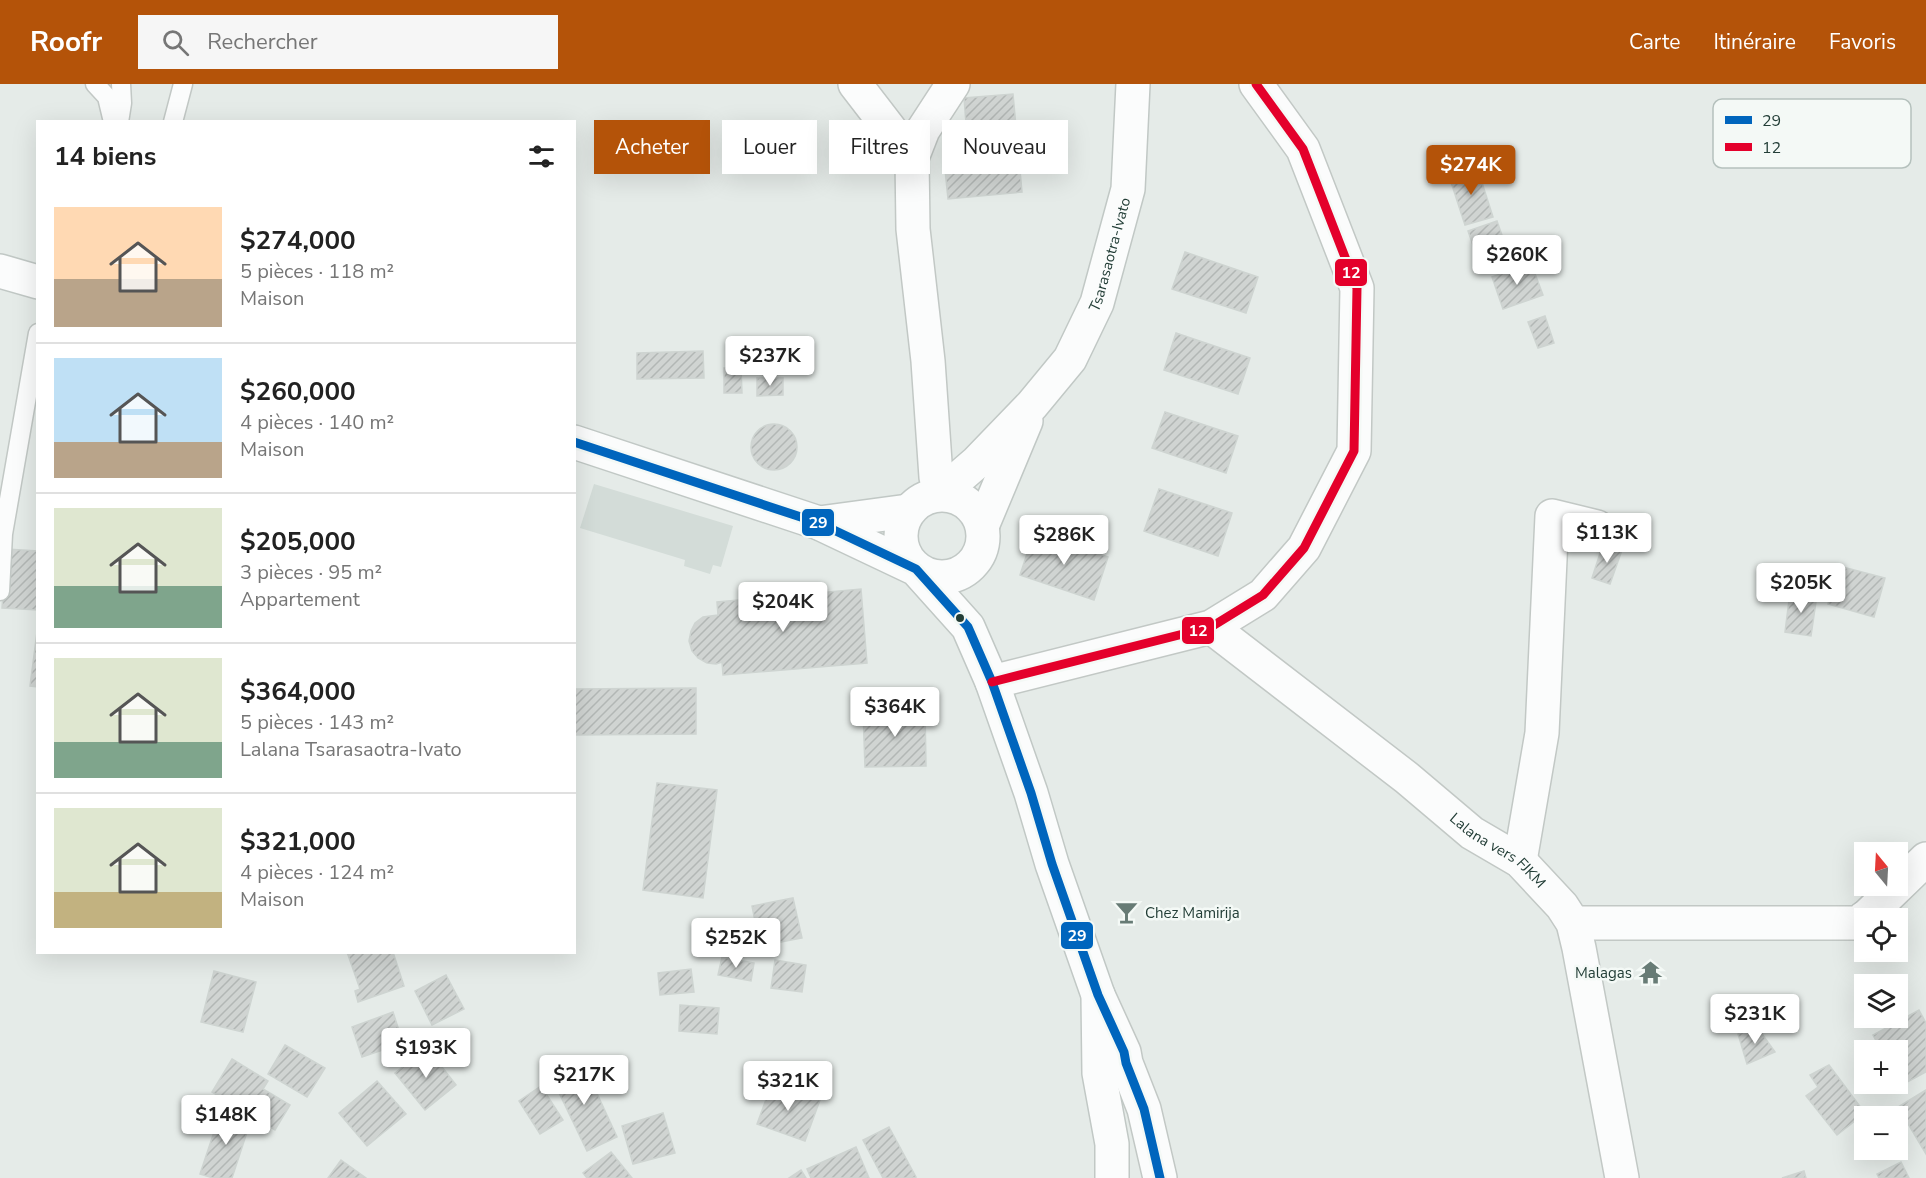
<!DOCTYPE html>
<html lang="fr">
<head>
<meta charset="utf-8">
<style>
  body { margin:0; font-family:"Nunito Sans",sans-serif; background:#f6f6f6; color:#222; height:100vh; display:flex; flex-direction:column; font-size:22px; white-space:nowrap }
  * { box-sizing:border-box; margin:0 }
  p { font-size:20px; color:#767676 }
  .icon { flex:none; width:33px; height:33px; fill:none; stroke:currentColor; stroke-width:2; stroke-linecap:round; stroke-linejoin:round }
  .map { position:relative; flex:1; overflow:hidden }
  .details { position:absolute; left:36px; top:36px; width:540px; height:834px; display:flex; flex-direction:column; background:#fff; border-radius:0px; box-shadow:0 6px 24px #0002 }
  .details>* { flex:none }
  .banner { position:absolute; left:594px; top:36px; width:570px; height:54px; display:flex; gap:12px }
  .needle { width:39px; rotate:342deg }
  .fabs { position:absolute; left:1854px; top:758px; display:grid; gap:12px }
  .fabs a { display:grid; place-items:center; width:54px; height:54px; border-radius:0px; background:#fff; box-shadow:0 6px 24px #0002; font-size:30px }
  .price { position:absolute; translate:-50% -51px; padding:0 14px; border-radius:6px; background:#fff; color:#222; font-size:20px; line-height:39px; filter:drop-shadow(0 2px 3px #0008) }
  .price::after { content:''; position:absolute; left:50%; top:36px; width:18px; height:14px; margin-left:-9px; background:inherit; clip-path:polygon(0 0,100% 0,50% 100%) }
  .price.current { background:#b45309; color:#fff }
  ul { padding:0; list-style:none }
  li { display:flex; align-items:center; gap:18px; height:150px; padding:0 18px }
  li+li { border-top:2px solid #e0e0e0 }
  li span { display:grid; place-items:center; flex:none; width:168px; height:120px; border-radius:0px; color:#555 }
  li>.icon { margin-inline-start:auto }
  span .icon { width:72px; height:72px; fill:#fffc; stroke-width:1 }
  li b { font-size:26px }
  h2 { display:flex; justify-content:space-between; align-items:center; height:72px; padding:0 18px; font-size:26px }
  .pill { padding:0 21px; border-radius:0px; background:#fff; box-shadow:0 6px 24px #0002; font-size:21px; line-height:54px }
  .pill.current { background:#b45309; color:#fff }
  header { display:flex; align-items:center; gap:36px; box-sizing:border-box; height:84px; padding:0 30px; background:#b45309; color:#fff }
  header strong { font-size:28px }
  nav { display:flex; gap:33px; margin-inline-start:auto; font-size:21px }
  .search { width:420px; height:54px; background:#f6f6f6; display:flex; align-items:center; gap:15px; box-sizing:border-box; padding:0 21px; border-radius:0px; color:#767676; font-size:22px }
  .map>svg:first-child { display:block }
</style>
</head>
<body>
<header>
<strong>Roofr</strong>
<div class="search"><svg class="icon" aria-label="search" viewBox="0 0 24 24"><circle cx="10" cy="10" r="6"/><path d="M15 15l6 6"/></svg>Rechercher</div>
<nav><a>Carte</a><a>Itinéraire</a><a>Favoris</a></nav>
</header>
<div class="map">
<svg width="1926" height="1094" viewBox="0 0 1926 1094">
  <defs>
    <pattern id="building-hatch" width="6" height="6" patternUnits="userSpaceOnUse" patternTransform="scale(1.5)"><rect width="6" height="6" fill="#d0d4d2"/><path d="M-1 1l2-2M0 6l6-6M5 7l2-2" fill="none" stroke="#b2b7b5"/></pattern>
  </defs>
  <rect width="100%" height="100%" fill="#e5ebe8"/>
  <polygon fill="#d3dcd8" points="594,400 733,442 721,483 713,481 710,490 684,482 685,476 580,444"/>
  <g fill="url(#building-hatch)" stroke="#ced4d1" stroke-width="1.5">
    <polygon points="1013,10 1022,108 948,115 943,66 968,64 964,14"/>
    <polygon points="1477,83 1493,133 1465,141 1449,92"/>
    <polygon points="1497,137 1511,177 1482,187 1468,147"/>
    <polygon points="1185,168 1258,193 1246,229 1172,205"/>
    <polygon points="1531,179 1543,211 1503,225 1492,193"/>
    <polygon points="1545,232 1554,259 1538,264 1528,238"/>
    <polygon points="1176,249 1250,274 1238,310 1164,286"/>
    <polygon points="703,267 704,294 637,295 637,269"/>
    <polygon points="724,284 741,284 742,309 724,309"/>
    <polygon points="757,294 783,294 783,311 757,312"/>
    <polygon points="1165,328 1238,352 1226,389 1152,364"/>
    <circle cx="774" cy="363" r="23"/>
    <polygon points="1159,405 1232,429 1218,472 1144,447"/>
    <polygon points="1034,448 1108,473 1094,516 1020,491"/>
    <polygon points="1603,460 1622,466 1610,500 1592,494"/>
    <polygon points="6,465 38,467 38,526 2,524"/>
    <polygon points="1839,482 1885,494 1874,533 1828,520"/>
    <polygon points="861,505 867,579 723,591 722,578 716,580 707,579 698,574 692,567 689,557 691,547 695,539 703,533 718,531 717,518"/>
    <polygon points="1790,508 1817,511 1811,552 1785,548"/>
    <polygon points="37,548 38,548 38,603 30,602"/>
    <polygon points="696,604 696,650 574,651 574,605"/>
    <polygon points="925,625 926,682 865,683 863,627"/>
    <polygon points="657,699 717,706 703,814 643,806"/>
    <polygon points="793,814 802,854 760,862 752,822"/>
    <polygon points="347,868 393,868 404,902 358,918 355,907 360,905"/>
    <polygon points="722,873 754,879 751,897 718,891"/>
    <polygon points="775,876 806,881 802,908 771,904"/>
    <polygon points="691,885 694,908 660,911 658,889"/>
    <polygon points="214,887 256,898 243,948 201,938"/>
    <polygon points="446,891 464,925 432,941 415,907"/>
    <polygon points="680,921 719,924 717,950 679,947"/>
    <polygon points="1919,926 1926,939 1926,988 1900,1002 1898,996 1898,966 1881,966 1873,951"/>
    <polygon points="393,928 403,959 362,973 352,943"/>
    <polygon points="1757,943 1775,968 1747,980 1738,950"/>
    <polygon points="285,961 325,984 307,1013 268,990"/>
    <polygon points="427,964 456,1001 425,1026 395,989"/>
    <polygon points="232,975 268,997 263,1005 290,1021 275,1046 212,1008"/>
    <polygon points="582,977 617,1053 587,1067 551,992"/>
    <polygon points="1829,981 1865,1029 1837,1051 1806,1012 1818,1003 1810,991"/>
    <polygon points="377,997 406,1030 367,1062 339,1029"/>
    <polygon points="772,999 820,1016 805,1057 757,1040"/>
    <polygon points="541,1002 563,1036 540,1050 519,1017"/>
    <polygon points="1926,1006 1926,1070 1898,1023"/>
    <polygon points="221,1027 251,1036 232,1094 213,1094 200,1090"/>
    <polygon points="663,1029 675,1069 633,1080 622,1042"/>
    <polygon points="889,1043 916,1093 913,1094 883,1094 863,1056"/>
    <polygon points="856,1063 869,1094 811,1094 807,1085"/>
    <polygon points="611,1068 632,1094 587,1094 583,1089"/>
    <polygon points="341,1076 366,1094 328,1094"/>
    <polygon points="1901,1078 1909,1094 1879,1094 1877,1090"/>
    <polygon points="801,1086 806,1094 789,1094"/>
    <polygon points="1804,1087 1806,1094 1782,1094"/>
  </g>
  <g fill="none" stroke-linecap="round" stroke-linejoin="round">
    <defs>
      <g id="lane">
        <polyline points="95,0 107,13 113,38"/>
        <polyline points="119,38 122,19 121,0"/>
        <polyline points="173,38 183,0"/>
        <polyline points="0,507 3,450 38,249"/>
      </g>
      <g id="street">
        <polyline points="855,0 912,74 913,145 928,277 936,393 940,410"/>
        <polyline points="912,74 923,46 953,0"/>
        <path id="s1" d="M1211,543L1407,694L1472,749L1520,777L1562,822L1573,839L1579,864L1622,1094"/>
        <polyline points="992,598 1211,543 1263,511 1304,464 1354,367 1357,204 1303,65 1256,0"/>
        <polyline points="1520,777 1542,649 1552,432 1597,443"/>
        <polyline points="1865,834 1926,775"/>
        <polyline points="1573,839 1860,839 1864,834"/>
        <polyline points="1098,911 1124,968 1126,979 1144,1025 1160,1094"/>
      </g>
      <g id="secondary">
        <polyline points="0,187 38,198"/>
        <polyline points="574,358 819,439 916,485 968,543 992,598 1031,709 1052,780 1098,911 1099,989 1112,1060 1112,1094"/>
        <path id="s2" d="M940,410L977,378L1032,321L1070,275L1097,219L1128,105L1133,0"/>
        <circle cx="942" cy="452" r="41"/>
        <polyline points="819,439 908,427"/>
        <polyline points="983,440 1026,337"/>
      </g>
    </defs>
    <use href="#lane" stroke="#c2c8c5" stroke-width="21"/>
    <use href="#street" stroke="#c2c8c5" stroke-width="36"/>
    <use href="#secondary" stroke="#c1c8c5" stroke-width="36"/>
    <use href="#lane" stroke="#fbfcfc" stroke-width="18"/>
    <use href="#street" stroke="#fbfcfc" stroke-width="33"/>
    <use href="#secondary" stroke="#fbfcfc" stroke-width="33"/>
    <defs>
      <polyline id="bus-1" points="574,358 819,439 916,485 968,543 992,598 1031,709 1052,780 1098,911 1124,968 1126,979 1144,1025 1160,1094"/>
      <polyline id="bus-2" points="992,598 1211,543 1263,511 1304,464 1354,367 1357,204 1303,65 1256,0"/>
    </defs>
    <use href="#bus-1" stroke="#f4f9f6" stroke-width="14"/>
    <use href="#bus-2" stroke="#f4f9f6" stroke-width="14"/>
    <use href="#bus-1" stroke="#0065bd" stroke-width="9"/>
    <use href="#bus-2" stroke="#e4002b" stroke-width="9"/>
  </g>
  <defs>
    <symbol id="bar-bare" viewBox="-9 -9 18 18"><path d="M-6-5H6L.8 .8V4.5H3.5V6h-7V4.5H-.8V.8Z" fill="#677b75" stroke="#f4f9f6" stroke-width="2.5" paint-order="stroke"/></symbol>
    <symbol id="temple-bare" viewBox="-9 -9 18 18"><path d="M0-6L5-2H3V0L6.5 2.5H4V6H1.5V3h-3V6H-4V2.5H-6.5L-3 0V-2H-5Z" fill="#677b75" stroke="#f4f9f6" stroke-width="2.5" paint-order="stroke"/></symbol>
  </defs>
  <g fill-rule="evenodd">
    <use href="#bar-bare" x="1110" y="812" width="33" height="33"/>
    <use href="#temple-bare" x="1634" y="872" width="33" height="33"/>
  </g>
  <circle fill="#233e37" stroke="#f4f9f6" stroke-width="2" cx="960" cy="534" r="5"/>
  <g text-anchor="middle" stroke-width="5" stroke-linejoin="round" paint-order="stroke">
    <g font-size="15" fill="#233e37" stroke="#f4f9f6">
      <text dy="5" stroke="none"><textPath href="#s2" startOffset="300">Tsarasaotra-Ivato</textPath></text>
      <text dy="5" stroke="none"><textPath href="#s1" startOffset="364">Lalana vers FJKM</textPath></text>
    </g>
    <g font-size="15" fill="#233e37" stroke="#f4f9f6" text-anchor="start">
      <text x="1145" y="834">Chez Mamirija</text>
      <text x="1632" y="894" text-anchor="end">Malagas</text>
    </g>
  </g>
  <rect x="1713" y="15" width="198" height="69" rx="9" fill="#f4f9f6" stroke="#b5c1bd" stroke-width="1.5"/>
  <rect x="1725" y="32" width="27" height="8" fill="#0065bd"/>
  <rect x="1725" y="59" width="27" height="8" fill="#e4002b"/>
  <g font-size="16" fill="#233e37">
    <text x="1762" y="42">29</text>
    <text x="1762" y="69">12</text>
  </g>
  <g stroke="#f4f9f6" stroke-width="2">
    <rect x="1334" y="174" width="34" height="29" rx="6" fill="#e4002b"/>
    <rect x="801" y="424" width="34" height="29" rx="6" fill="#0065bd"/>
    <rect x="1181" y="532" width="34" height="29" rx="6" fill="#e4002b"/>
    <rect x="1060" y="837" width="34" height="29" rx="6" fill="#0065bd"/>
  </g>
  <g font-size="16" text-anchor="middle" font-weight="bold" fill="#fff">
    <text x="1351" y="194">12</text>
    <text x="818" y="444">29</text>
    <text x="1198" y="552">12</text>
    <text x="1077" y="857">29</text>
  </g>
</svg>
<div class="fabs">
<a><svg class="needle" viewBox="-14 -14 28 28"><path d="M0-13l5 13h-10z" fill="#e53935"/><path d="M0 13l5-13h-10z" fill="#767676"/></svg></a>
<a><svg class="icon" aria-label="locate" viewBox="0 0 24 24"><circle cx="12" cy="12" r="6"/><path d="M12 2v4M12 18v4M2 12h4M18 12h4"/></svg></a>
<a><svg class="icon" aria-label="layers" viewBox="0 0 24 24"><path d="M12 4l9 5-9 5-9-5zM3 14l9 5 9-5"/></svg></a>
<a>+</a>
<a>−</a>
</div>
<b class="price current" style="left:1471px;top:112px">$274K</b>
<b class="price" style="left:1517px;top:202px">$260K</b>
<b class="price" style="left:770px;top:303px">$237K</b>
<b class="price" style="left:1607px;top:480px">$113K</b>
<b class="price" style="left:1064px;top:482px">$286K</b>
<b class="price" style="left:1801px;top:530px">$205K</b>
<b class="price" style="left:783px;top:549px">$204K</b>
<b class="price" style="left:895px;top:654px">$364K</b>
<b class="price" style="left:736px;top:885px">$252K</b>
<b class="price" style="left:1755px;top:961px">$231K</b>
<b class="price" style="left:426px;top:995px">$193K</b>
<b class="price" style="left:584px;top:1022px">$217K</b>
<b class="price" style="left:788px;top:1028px">$321K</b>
<b class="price" style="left:226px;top:1062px">$148K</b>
<div class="banner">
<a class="pill current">Acheter</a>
<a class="pill">Louer</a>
<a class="pill">Filtres</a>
<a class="pill">Nouveau</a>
</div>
<section class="details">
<h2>14 biens<svg class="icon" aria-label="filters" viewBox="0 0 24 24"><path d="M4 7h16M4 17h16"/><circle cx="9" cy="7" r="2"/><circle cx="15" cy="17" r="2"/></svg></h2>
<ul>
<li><span style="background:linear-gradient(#ffd9b3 60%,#b9a48a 0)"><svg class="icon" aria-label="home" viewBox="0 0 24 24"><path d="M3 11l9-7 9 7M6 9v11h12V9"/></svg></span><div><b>$274,000</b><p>5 pièces · 118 m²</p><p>Maison</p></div></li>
<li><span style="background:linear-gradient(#bfe0f5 70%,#b9a48a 0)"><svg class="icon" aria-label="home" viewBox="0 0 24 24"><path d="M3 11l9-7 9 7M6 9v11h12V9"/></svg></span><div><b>$260,000</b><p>4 pièces · 140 m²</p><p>Maison</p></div></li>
<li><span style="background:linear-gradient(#dfe7d0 65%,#7fa58c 0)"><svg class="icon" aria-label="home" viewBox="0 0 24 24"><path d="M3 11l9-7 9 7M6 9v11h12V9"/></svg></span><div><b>$205,000</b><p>3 pièces · 95 m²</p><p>Appartement</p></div></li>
<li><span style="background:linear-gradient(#dfe7d0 70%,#7fa58c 0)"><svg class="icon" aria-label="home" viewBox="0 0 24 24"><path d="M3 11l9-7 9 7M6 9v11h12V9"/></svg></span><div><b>$364,000</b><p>5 pièces · 143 m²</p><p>Lalana Tsarasaotra-Ivato</p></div></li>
<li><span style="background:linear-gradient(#dfe7d0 70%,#c2b280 0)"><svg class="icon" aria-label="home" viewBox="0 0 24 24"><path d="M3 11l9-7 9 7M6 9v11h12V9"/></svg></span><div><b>$321,000</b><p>4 pièces · 124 m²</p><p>Maison</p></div></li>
</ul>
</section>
</div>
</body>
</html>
